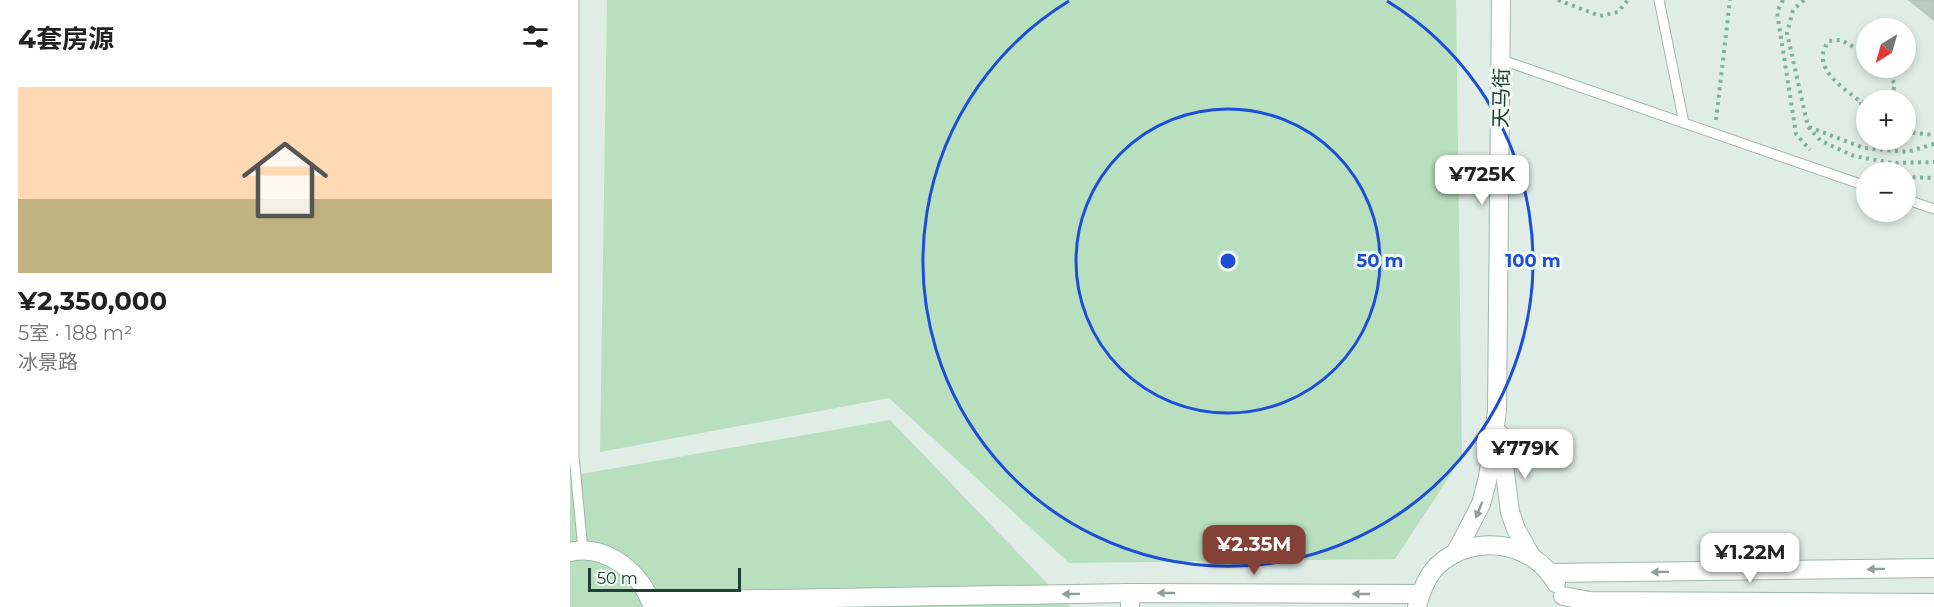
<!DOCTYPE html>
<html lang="zh">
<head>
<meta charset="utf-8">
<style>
  body { margin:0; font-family:Montserrat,"Noto Sans SC",sans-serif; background:#f6f6f6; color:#222; height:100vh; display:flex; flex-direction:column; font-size:22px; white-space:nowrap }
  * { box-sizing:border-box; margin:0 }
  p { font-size:20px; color:#767676 }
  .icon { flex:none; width:33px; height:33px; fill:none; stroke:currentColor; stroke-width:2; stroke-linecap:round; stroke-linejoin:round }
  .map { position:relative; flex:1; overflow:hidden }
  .side { display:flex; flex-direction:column; background:#fff; width:570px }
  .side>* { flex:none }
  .needle { width:39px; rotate:217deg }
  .fabs { position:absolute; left:1286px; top:18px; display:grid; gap:12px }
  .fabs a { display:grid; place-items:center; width:60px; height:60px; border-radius:50%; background:#fff; box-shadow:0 3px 9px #0003; font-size:30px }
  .scale { position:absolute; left:18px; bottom:15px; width:153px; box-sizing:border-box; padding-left:6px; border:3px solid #203e33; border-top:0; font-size:16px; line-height:21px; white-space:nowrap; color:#203e33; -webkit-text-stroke:4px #f1f9f4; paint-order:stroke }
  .price { position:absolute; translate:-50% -51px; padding:0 14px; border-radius:12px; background:#fff; color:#222; font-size:20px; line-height:39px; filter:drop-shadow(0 2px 3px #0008) }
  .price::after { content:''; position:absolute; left:50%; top:36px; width:18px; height:14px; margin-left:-9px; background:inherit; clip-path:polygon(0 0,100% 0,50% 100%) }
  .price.selected { background:#844237; color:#fff }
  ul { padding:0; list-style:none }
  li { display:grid; align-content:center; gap:12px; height:318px; padding:0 18px }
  li span { display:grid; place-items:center; height:186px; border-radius:0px; color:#555 }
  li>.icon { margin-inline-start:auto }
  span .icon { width:108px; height:108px; fill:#fffc; stroke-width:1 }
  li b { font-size:26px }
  h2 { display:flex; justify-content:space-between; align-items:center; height:72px; padding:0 18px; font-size:26px }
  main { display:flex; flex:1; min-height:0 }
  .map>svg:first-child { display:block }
</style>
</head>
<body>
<main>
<section class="side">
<h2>4套房源<svg class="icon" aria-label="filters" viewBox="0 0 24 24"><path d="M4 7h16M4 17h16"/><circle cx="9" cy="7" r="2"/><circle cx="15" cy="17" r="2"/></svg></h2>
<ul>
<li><span style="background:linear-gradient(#ffd9b3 60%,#c2b280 0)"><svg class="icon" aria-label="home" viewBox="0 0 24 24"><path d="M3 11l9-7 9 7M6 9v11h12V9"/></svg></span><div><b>¥2,350,000</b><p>5室 · 188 m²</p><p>冰景路</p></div></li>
</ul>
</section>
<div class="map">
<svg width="1364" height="607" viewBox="0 0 1364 607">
  <rect width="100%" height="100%" fill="#e0ece6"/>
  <g fill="#b8dfbe">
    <polygon points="37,0 886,0 892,457 825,559 499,563 319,398 30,452"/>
    <polygon points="320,420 500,607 0,607 0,476"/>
  </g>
  <polygon fill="#b8cac1" stroke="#b2c6bc" stroke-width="1.5" points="1339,0 1364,0 1364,20"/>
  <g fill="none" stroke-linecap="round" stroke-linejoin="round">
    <defs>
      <g id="service">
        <polyline points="4,0 4,456 13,550"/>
        <polyline points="1089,0 1114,123"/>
        <polyline points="932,60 1296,186"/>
        <polyline points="1335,199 1364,209"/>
      </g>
      <g id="tertiary">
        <polyline points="930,434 940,512 946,529 961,556"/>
        <polyline points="886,552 911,504 918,477 927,411 931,0"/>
      </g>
      <g id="secondary">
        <path d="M0,552C38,544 71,573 83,607"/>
        <polyline points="980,573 1364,568"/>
        <polyline points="993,596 1020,601 1364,603"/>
        <polyline points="81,601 560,593"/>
        <polyline points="560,607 560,593 850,594"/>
        <path d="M847,607C850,594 857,576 867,566C902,533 962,540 986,583"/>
      </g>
    </defs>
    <use href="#service" stroke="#a3b4ad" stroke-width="11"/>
    <use href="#tertiary" stroke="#a3b4ad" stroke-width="20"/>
    <use href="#secondary" stroke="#9eb9ad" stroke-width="20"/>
    <g stroke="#7fb29d" stroke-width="4" stroke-dasharray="3 4.5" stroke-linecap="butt">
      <polyline points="988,0 1030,16 1048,12 1058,0"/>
      <polyline points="1213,0 1207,12 1226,134 1240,150"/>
      <polyline points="1234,0 1223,10 1217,33 1238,127 1251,141 1284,156 1322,163 1364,162"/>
      <path d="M1296,54L1271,40L1259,41C1239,67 1272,87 1291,102L1296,103"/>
      <polyline points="1314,68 1325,84 1321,99 1316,100"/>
      <polyline points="1291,102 1292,113 1296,115"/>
      <polyline points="1146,120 1160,0"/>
      <polyline points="1239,127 1294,148 1337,152 1364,144"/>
      <polyline points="1335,132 1364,135"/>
      <polyline points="1335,177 1364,178"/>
    </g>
    <use href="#service" stroke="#fff" stroke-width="9"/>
    <use href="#tertiary" stroke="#fff" stroke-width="18"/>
    <use href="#secondary" stroke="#fff" stroke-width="18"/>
  </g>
  <defs><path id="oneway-solid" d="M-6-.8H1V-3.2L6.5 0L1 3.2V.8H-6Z" transform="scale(1.5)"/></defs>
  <g fill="#909e99">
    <use href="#oneway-solid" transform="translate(909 510) rotate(112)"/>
    <use href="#oneway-solid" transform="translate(1306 569) rotate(179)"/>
    <use href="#oneway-solid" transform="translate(1090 572) rotate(179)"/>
    <use href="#oneway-solid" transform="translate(596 593) rotate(-180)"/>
    <use href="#oneway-solid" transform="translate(501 594) rotate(179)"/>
    <use href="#oneway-solid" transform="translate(791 594) rotate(-180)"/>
  </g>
  <g fill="none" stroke="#1d4ed8" stroke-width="3">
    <circle cx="658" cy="261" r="152"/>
    <path d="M817 1A305 305 0 1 1 499 1"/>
  </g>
  <g text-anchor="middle" stroke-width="6" stroke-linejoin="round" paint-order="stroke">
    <g font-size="20" fill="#203e33" stroke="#f1f9f4">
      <text transform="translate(931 98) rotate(-89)" y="7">天马街</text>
    </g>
  </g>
  <circle cx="658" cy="261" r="9" fill="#1d4ed8" stroke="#f1f9f4" stroke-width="3"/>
  <g font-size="18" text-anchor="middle" font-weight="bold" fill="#1d4ed8" stroke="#f1f9f4" stroke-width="6" stroke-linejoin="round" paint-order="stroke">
    <text x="810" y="267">50 m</text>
    <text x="963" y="267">100 m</text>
  </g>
</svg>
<div class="fabs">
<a><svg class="needle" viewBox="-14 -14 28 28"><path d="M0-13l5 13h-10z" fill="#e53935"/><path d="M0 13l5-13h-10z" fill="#767676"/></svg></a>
<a>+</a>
<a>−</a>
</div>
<div class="scale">50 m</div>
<b class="price" style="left:912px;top:206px">¥725K</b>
<b class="price" style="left:955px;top:480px">¥779K</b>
<b class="price selected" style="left:684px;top:576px">¥2.35M</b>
<b class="price" style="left:1180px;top:584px">¥1.22M</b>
</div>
</main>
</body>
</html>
